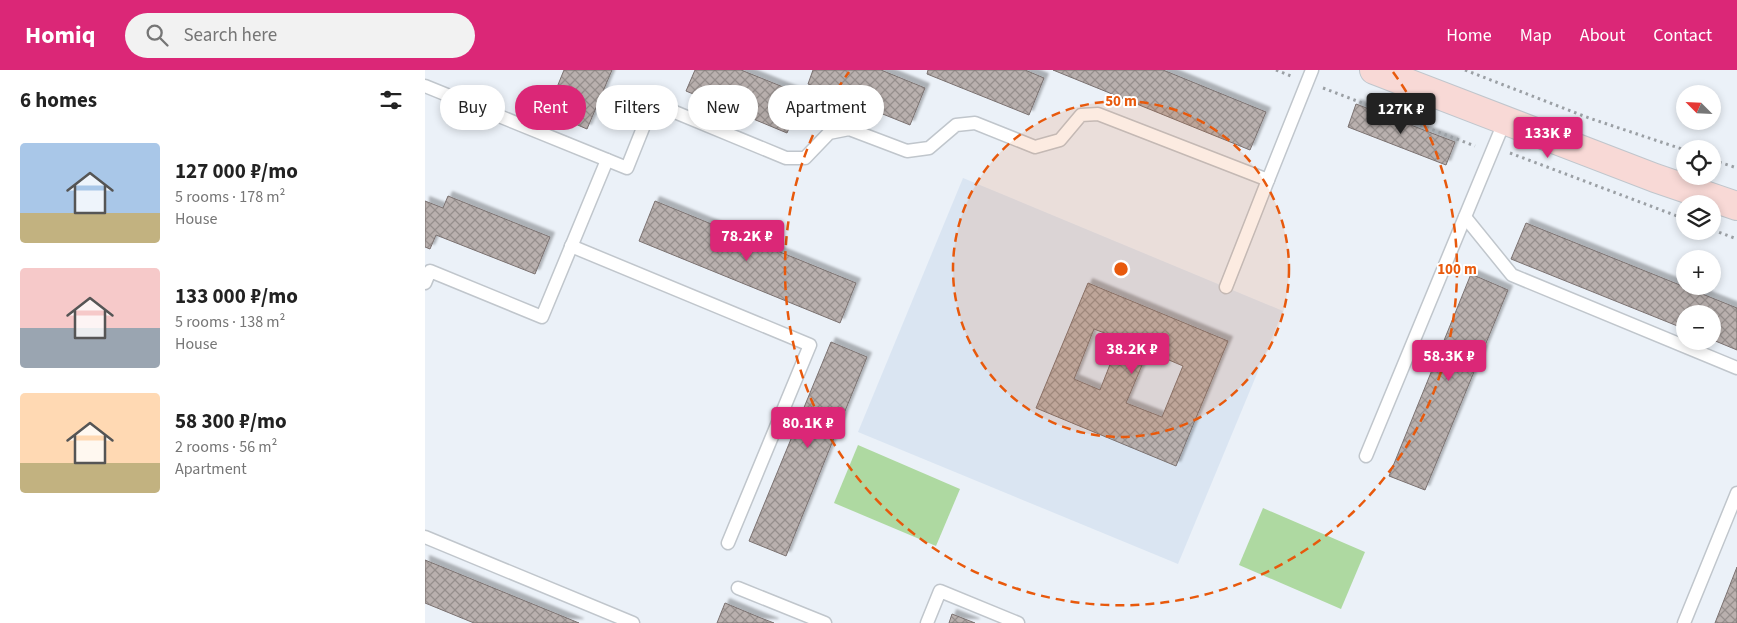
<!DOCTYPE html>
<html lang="en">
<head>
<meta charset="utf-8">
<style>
  body { margin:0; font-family:"Source Sans 3",sans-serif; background:#f2f2f2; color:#222; height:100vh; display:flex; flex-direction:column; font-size:19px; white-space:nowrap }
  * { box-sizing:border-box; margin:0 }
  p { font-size:16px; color:#767676 }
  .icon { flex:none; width:28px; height:28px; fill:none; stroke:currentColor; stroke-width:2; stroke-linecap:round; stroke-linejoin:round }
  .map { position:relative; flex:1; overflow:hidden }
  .drawer { display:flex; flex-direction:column; background:#fff; width:425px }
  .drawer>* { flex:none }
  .banner { position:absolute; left:15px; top:15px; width:475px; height:45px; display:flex; gap:10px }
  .needle { width:32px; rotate:294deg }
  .tools { position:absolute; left:1251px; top:15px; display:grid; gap:10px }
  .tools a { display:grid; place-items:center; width:45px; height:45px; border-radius:50%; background:#fff; box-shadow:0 2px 8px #0003; font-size:25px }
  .price { position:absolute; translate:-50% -42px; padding:0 11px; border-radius:5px; background:#db2777; color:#fff; font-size:16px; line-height:32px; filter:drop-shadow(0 1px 2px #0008) }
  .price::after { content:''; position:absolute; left:50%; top:30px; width:15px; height:11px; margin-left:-8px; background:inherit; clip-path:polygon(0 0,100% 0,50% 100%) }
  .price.active { background:#222; color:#fff }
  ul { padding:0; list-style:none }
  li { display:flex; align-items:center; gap:15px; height:125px; padding:0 20px }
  li span { display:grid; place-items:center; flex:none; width:140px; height:100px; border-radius:5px; color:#555 }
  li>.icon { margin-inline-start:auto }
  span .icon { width:60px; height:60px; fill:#fffc; stroke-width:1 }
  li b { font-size:21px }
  h2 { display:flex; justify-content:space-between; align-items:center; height:60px; padding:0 20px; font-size:21px }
  .chip { padding:0 18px; border-radius:22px; background:#fff; box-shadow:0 2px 8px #0003; font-size:18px; line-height:45px }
  .chip.active { background:#db2777; color:#fff }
  header { display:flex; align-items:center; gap:30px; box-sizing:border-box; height:70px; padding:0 25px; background:#db2777; color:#fff }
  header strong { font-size:24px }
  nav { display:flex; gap:28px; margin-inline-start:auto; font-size:18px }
  .search { width:350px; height:45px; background:#f2f2f2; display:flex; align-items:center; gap:12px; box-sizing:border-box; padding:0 18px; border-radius:28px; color:#767676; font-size:19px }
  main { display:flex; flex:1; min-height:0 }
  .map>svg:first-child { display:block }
</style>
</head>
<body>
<header>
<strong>Homiq</strong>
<div class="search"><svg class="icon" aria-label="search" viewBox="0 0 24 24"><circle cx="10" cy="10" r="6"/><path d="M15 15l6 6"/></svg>Search here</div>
<nav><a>Home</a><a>Map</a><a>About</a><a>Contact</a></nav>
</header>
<main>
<section class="drawer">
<h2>6 homes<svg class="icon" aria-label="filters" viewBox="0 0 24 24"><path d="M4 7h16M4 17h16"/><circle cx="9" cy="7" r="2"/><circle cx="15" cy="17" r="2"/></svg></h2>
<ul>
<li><span style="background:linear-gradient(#a9c7e8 70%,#c2b280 0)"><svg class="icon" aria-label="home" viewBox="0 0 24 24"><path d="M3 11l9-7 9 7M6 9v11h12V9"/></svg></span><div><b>127 000 ₽/mo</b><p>5 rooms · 178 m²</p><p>House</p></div></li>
<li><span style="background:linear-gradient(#f6c9c9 60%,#9aa5b1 0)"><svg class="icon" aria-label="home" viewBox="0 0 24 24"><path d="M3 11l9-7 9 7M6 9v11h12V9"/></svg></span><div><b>133 000 ₽/mo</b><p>5 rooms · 138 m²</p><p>House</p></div></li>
<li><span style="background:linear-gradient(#ffd9b3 70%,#c2b280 0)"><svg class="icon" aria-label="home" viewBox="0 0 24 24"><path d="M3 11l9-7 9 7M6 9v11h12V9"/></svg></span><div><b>58 300 ₽/mo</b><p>2 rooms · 56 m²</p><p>Apartment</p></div></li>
</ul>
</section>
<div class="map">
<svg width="1312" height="553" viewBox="0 0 1312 553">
  <defs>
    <pattern id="building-cross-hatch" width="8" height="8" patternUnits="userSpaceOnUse" patternTransform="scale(1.25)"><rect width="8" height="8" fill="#b9b0ae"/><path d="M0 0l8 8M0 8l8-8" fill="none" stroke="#968f8d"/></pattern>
    <filter id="shadow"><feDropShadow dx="4.5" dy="-4.5" stdDeviation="1" flood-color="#0004"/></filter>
  </defs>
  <rect width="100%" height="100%" fill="#ebf1f8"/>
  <polygon fill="#dae5f2" points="538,108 858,241 753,494 433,362"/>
  <g fill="#aed9a1">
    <polygon points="433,375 535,419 511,476 409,433"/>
    <polygon points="838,438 940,482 916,539 814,495"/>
  </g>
  <g fill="url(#building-cross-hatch)" stroke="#7b7271" fill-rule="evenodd" filter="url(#shadow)">
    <polygon points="139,0 187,0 162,59 122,42"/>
    <polygon points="270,0 316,0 378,25 362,63 261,21"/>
    <polygon points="388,0 456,0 500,18 485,55 383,14"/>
    <polygon points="503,0 600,0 619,8 604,45 502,4"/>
    <polygon points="628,0 738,0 841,42 825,80"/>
    <polygon points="931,34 1030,72 1021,95 923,57"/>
    <polygon points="23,126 125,167 110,204 11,165 5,179 0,177 0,131 18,138"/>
    <polygon points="230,131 431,213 415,253 214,171"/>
    <polygon points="1101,153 1312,238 1312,280 1288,270 1288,244 1260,244 1260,259 1086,189"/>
    <polygon points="1046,204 1083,220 1000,420 964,406"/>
    <path d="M663,213L803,271L751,396L611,338ZM669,259L695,269L675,320L649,309ZM723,281L758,296L737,347L701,333Z"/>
    <polygon points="406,272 442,287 361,486 324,471"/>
    <polygon points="0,490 154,553 49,553 0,533"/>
    <polygon points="1312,497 1312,553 1290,553"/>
    <polygon points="300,533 336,548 349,553 292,553"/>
    <polygon points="527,544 550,553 524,553"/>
  </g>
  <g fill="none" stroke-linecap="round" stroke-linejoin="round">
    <defs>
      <g id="service">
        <polyline points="0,16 202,98 228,33 361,88 380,88 404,63 424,59 482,81 504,78 531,55 550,53 610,77 635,70 656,45 673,44 843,110 887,0"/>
        <polyline points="1040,147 1087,205 1312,298"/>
        <polyline points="146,176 385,275 303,473"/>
        <polyline points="0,213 5,201 117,247 182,90"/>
        <polyline points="801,217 843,110"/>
        <polyline points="941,386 1080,50"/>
        <polyline points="0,467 208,553"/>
        <polyline points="313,518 400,553"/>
        <polyline points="502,553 515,521 593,553"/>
        <polyline points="1259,553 1312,423"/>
      </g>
      <polyline id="secondary" points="949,0 1230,108 1312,136"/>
    </defs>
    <use href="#service" stroke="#c0c6cc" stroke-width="15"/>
    <use href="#secondary" stroke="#c0c6cc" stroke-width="30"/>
    <g stroke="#9ba0a5" stroke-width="3" stroke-dasharray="2.5 4" stroke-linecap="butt">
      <polyline points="851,0 866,6"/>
      <polyline points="1040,0 1164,48 1260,80"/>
      <polyline points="898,18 1050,76"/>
      <polyline points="1085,83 1260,149"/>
      <polyline points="1288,90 1312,98"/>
      <polyline points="1288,160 1312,169"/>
    </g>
    <use href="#service" stroke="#fff" stroke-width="12"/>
    <use href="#secondary" stroke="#f8d9d6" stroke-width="28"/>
  </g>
  <circle cx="696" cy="199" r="168" fill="#e8590c" fill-opacity=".12"/>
  <g fill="none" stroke="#e8590c" stroke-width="2.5" stroke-dasharray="9 6">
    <circle cx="696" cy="199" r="168"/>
    <path d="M968 2A336 336 0 1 1 424 2"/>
  </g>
  <circle cx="696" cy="199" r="8" fill="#e8590c" stroke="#fff" stroke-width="2.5"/>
  <g font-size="15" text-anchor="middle" font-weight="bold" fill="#e8590c" stroke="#fff" stroke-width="4" stroke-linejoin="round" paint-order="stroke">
    <text x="696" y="36">50 m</text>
    <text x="1032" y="204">100 m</text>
  </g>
</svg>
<div class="tools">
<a><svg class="needle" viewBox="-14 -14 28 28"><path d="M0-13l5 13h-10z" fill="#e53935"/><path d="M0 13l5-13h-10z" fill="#767676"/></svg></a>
<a><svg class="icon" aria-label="locate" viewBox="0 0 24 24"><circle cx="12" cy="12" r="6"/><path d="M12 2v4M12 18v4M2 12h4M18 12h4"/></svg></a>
<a><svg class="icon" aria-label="layers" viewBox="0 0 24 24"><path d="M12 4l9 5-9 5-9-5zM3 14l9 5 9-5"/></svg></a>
<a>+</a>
<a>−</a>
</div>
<b class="price active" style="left:976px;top:65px">127K ₽</b>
<b class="price" style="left:1123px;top:89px">133K ₽</b>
<b class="price" style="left:322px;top:192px">78.2K ₽</b>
<b class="price" style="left:707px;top:305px">38.2K ₽</b>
<b class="price" style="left:1024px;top:312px">58.3K ₽</b>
<b class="price" style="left:383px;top:379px">80.1K ₽</b>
<div class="banner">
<a class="chip">Buy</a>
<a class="chip active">Rent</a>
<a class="chip">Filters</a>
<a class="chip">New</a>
<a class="chip">Apartment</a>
</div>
</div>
</main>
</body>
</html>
